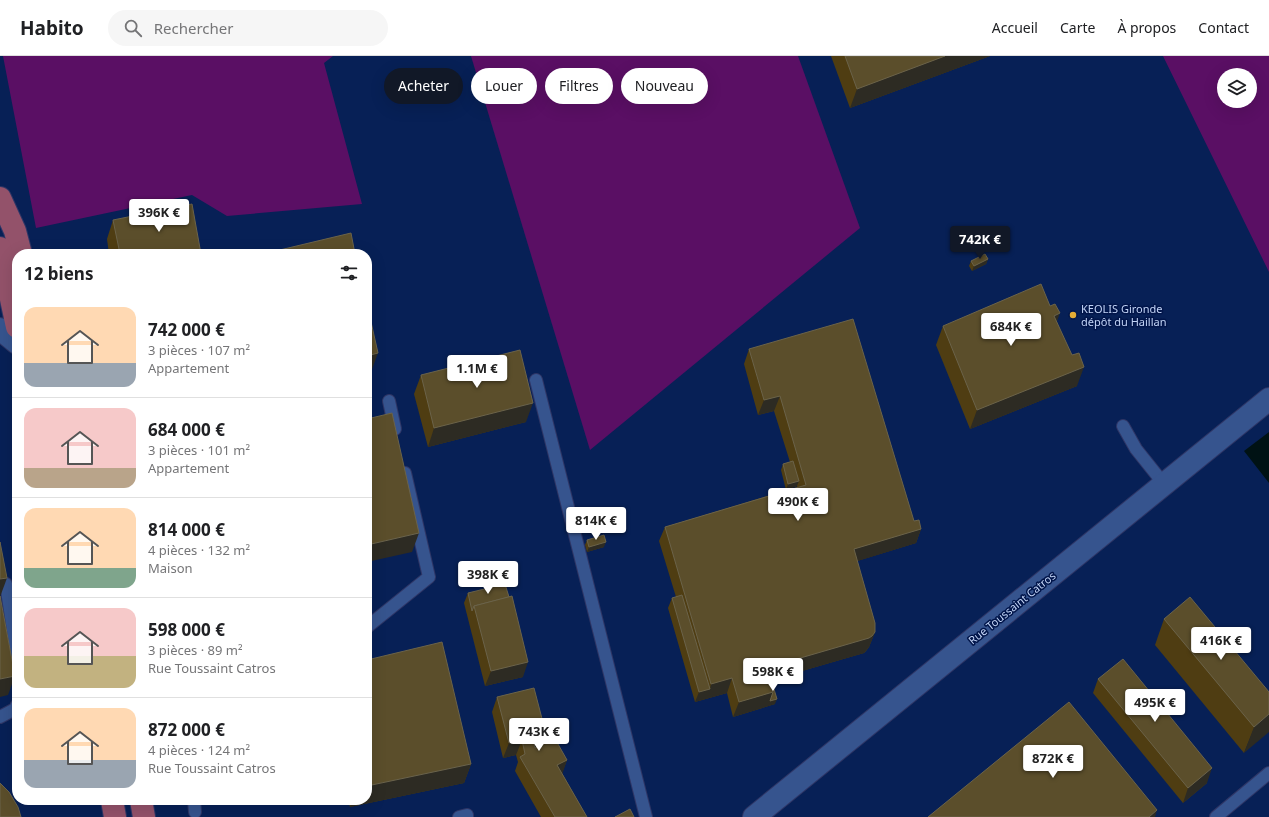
<!DOCTYPE html>
<html lang="fr">
<head>
<meta charset="utf-8">
<style>
  body { margin:0; font-family:"Noto Sans",sans-serif; background:#f6f6f6; color:#202124; height:100vh; display:flex; flex-direction:column; font-size:15px; white-space:nowrap }
  * { box-sizing:border-box; margin:0 }
  p { font-size:13px; color:#757577 }
  .icon { flex:none; width:22px; height:22px; fill:none; stroke:currentColor; stroke-width:2; stroke-linecap:round; stroke-linejoin:round }
  .map { position:relative; flex:1; overflow:hidden }
  .sheet { position:absolute; left:12px; top:193px; width:360px; height:556px; display:flex; flex-direction:column; background:#fff; border-radius:16px; box-shadow:0 4px 16px #0002 }
  .sheet>* { flex:none }
  .top-card { position:absolute; left:384px; top:12px; width:380px; height:36px; display:flex; gap:8px }
  .controls { position:absolute; left:1217px; top:12px; display:grid; gap:8px }
  .controls a { display:grid; place-items:center; width:40px; height:40px; border-radius:50%; background:#fff; box-shadow:0 4px 16px #0002; font-size:20px }
  .price { position:absolute; translate:-50% -34px; padding:0 9px; border-radius:4px; background:#fff; color:#222; font-size:13px; line-height:26px; filter:drop-shadow(0 1px 2px #0008) }
  .price::after { content:''; position:absolute; left:50%; top:24px; width:12px; height:9px; margin-left:-6px; background:inherit; clip-path:polygon(0 0,100% 0,50% 100%) }
  .price.active { background:#111827; color:#fff }
  ul { padding:0; list-style:none }
  li { display:flex; align-items:center; gap:12px; height:100px; padding:0 12px }
  li+li { border-top:1px solid #e0e0e0 }
  li span { display:grid; place-items:center; flex:none; width:112px; height:80px; border-radius:12px; color:#555 }
  li>.icon { margin-inline-start:auto }
  span .icon { width:48px; height:48px; fill:#fffc; stroke-width:1 }
  li b { font-size:17px }
  h2 { display:flex; justify-content:space-between; align-items:center; height:48px; padding:0 12px; font-size:17px }
  .tag { padding:0 14px; border-radius:18px; background:#fff; box-shadow:0 4px 16px #0002; font-size:14px; line-height:36px }
  .tag.active { background:#111827; color:#fff }
  header { display:flex; align-items:center; gap:24px; box-sizing:border-box; height:56px; padding:0 20px; background:#fff; border-bottom:1px solid #e0e0e0 }
  header strong { font-size:19px }
  nav { display:flex; gap:22px; margin-inline-start:auto; font-size:14px }
  .search { width:280px; height:36px; background:#f6f6f6; display:flex; align-items:center; gap:10px; box-sizing:border-box; padding:0 14px; border-radius:22px; color:#757577; font-size:15px }
  .map>svg:first-child { display:block }
</style>
</head>
<body>
<header>
<strong>Habito</strong>
<div class="search"><svg class="icon" aria-label="search" viewBox="0 0 24 24"><circle cx="10" cy="10" r="6"/><path d="M15 15l6 6"/></svg>Rechercher</div>
<nav><a>Accueil</a><a>Carte</a><a>À propos</a><a>Contact</a></nav>
</header>
<div class="map">
<svg width="1269" height="761" viewBox="0 0 1269 761">
  <rect width="100%" height="100%" fill="#072056"/>
  <g fill="#5a0f64" fill-rule="evenodd">
    <polygon points="3,0 333,0 324,7 362,148 227,160 192,139 36,172"/>
    <polygon points="471,0 798,0 860,172 590,394"/>
    <path d="M1163,0H1269V216ZM1224,19H1250V45H1224Z"/>
  </g>
  <polygon fill="#001214" points="1269,376 1269,427 1244,395"/>
  <g fill="none" stroke-linecap="round" stroke-linejoin="round">
    <defs>
      <g id="lane">
        <polyline points="536,324 646,761"/>
        <polyline points="389,345 395,373"/>
        <polyline points="1123,370 1136,393 1164,428"/>
        <polyline points="6,528 17,600"/>
        <polyline points="367,571 429,521 405,417"/>
        <polyline points="0,661 15,653 17,649"/>
        <polyline points="194,744 195,756"/>
        <polyline points="459,761 467,759 467,761"/>
        <polyline points="1216,761 1269,717"/>
      </g>
      <polyline id="street" points="0,273 17,287"/>
      <polyline id="secondary" points="754,761 1269,343"/>
      <g id="primary">
        <polyline points="0,142 15,175 21,198"/>
        <polyline points="0,192 17,271"/>
        <polyline points="112,744 115,761"/>
        <polyline points="141,744 144,761"/>
      </g>
    </defs>
    <use href="#lane" stroke="#2f3666" stroke-width="14"/>
    <use href="#street" stroke="#2f3666" stroke-width="24"/>
    <use href="#secondary" stroke="#2f3666" stroke-width="24"/>
    <use href="#primary" stroke="#2f3666" stroke-width="24"/>
    <use href="#lane" stroke="#36548e" stroke-width="12"/>
    <use href="#street" stroke="#36548e" stroke-width="22"/>
    <use href="#secondary" stroke="#36548e" stroke-width="22"/>
    <use href="#primary" stroke="#93526a" stroke-width="22"/>
  </g>
  <g fill="#4f3d12">
    <polygon points="831,0 990,0 850,52"/>
    <polygon points="113,164 201,198 109,198 107,183"/>
    <polygon points="988,203 986,208 972,215 969,210 971,205"/>
    <polygon points="1050,250 1057,266 1077,330 970,373 936,289 943,270"/>
    <polygon points="749,293 921,473 916,487 857,505 875,576 869,591 866,595 864,597 771,624 775,648 733,661 727,637 695,646 668,552 672,542 676,541 659,485 665,471 797,431 797,430 786,434 781,414 783,408 790,406 774,355 758,359 744,308"/>
    <polygon points="421,319 526,366 428,391 414,338"/>
    <polygon points="587,484 604,491 587,496 585,489"/>
    <polygon points="468,537 523,621 485,630 464,547"/>
    <polygon points="1164,563 1269,636 1244,697 1155,589"/>
    <polygon points="1098,623 1207,727 1183,747 1093,637"/>
    <polygon points="497,641 542,688 567,704 562,717 587,761 541,761 515,715 518,706 516,699 503,702 492,656"/>
    <polygon points="471,708 464,727 350,751 348,744 367,744"/>
  </g>
  <g fill="#2d2b23">
    <polygon points="945,0 990,0 850,52 857,33"/>
    <polygon points="988,203 986,208 972,215 974,210"/>
    <polygon points="1060,257 1053,276 1054,260"/>
    <polygon points="378,297 371,316 367,317 367,300"/>
    <polygon points="1084,311 1077,330 970,373 977,354"/>
    <polygon points="780,340 774,355 758,359 764,344"/>
    <polygon points="533,347 526,366 428,391 434,372"/>
    <polygon points="799,425 797,430 786,434 788,428"/>
    <polygon points="921,473 916,487 848,508 854,493"/>
    <polygon points="419,477 412,496 367,506 367,489"/>
    <polygon points="606,486 604,491 587,496 589,491"/>
    <polygon points="7,522 0,541 0,523"/>
    <polygon points="875,576 869,591 864,597 764,626 766,612"/>
    <polygon points="528,606 523,621 485,630 491,615"/>
    <polygon points="15,620 8,639 0,641 0,623"/>
    <polygon points="732,622 727,637 695,646 699,636 710,633 711,628"/>
    <polygon points="773,636 777,643 775,648 733,661 739,646"/>
    <polygon points="1269,658 1269,676 1244,697 1254,671"/>
    <polygon points="546,678 541,692 526,696 532,681"/>
    <polygon points="522,684 516,699 503,702 509,687"/>
    <polygon points="567,704 562,719 557,709"/>
    <polygon points="471,708 464,727 350,751 352,744 367,744 367,730"/>
    <polygon points="1212,712 1207,727 1183,747 1188,732"/>
    <polygon points="1157,754 1155,761 1149,761"/>
  </g>
  <g fill="#5b4e2b" stroke="#6b634a">
    <polygon points="845,0 945,0 857,33"/>
    <polygon points="192,148 201,198 120,198 113,164"/>
    <polygon points="351,177 355,198 263,198"/>
    <polygon points="985,198 988,203 974,210 971,205"/>
    <polygon points="1041,228 1050,250 1055,248 1060,257 1054,260 1072,299 1079,297 1084,311 977,354 943,270"/>
    <polygon points="367,248 378,297 367,300"/>
    <polygon points="853,263 914,465 919,464 921,473 854,493 875,567 875,576 872,580 869,582 766,612 773,636 739,646 732,622 711,628 665,471 806,429 780,340 764,344 749,293"/>
    <polygon points="520,294 533,347 434,372 421,319"/>
    <polygon points="392,357 419,477 367,489 367,363"/>
    <polygon points="793,405 799,425 788,428 783,408"/>
    <polygon points="604,479 606,486 589,491 587,484"/>
    <polygon points="0,486 7,522 0,523"/>
    <polygon points="505,528 509,541 474,550 472,555 468,537"/>
    <polygon points="682,539 710,633 699,636 672,542"/>
    <polygon points="0,540 15,620 0,623"/>
    <polygon points="512,540 528,606 491,615 474,550"/>
    <polygon points="1190,541 1269,636 1269,658 1254,671 1164,563"/>
    <polygon points="442,586 471,708 367,730 367,604"/>
    <polygon points="1123,603 1212,712 1188,732 1098,623"/>
    <polygon points="769,620 770,620 777,643 770,645 773,636"/>
    <polygon points="534,632 546,678 532,681 535,692 554,681 567,704 557,709 587,761 555,761 520,701 525,698 522,684 509,687 497,641"/>
    <polygon points="1069,646 1157,754 1149,761 928,761"/>
    <polygon points="0,727 9,736 18,751 21,761 0,761"/>
    <polygon points="630,753 634,761 615,761"/>
  </g>
  <circle fill="#e4ad35" stroke="#01154a" stroke-width="1.5" cx="1073" cy="259" r="4"/>
  <g text-anchor="middle" stroke-width="3" stroke-linejoin="round" paint-order="stroke">
    <g font-size="11" fill="#c2d4f6" stroke="#01154a" text-anchor="start">
      <text x="1081" y="257">KEOLIS Gironde<tspan x="1081" dy="13">dépôt du Haillan</tspan></text>
    </g>
    <g font-size="11" fill="#c2d4f6" stroke="#01154a">
      <text transform="translate(1012 552) rotate(-39)" y="4">Rue Toussaint Catros</text>
    </g>
  </g>
</svg>
<div class="controls">
<a><svg class="icon" aria-label="layers" viewBox="0 0 24 24"><path d="M12 4l9 5-9 5-9-5zM3 14l9 5 9-5"/></svg></a>
</div>
<b class="price" style="left:159px;top:177px">396K €</b>
<b class="price active" style="left:980px;top:204px">742K €</b>
<b class="price" style="left:1011px;top:291px">684K €</b>
<b class="price" style="left:477px;top:333px">1.1M €</b>
<b class="price" style="left:798px;top:466px">490K €</b>
<b class="price" style="left:596px;top:485px">814K €</b>
<b class="price" style="left:488px;top:539px">398K €</b>
<b class="price" style="left:1221px;top:605px">416K €</b>
<b class="price" style="left:773px;top:636px">598K €</b>
<b class="price" style="left:1155px;top:667px">495K €</b>
<b class="price" style="left:539px;top:696px">743K €</b>
<b class="price" style="left:1053px;top:723px">872K €</b>
<div class="top-card">
<a class="tag active">Acheter</a>
<a class="tag">Louer</a>
<a class="tag">Filtres</a>
<a class="tag">Nouveau</a>
</div>
<section class="sheet">
<h2>12 biens<svg class="icon" aria-label="filters" viewBox="0 0 24 24"><path d="M4 7h16M4 17h16"/><circle cx="9" cy="7" r="2"/><circle cx="15" cy="17" r="2"/></svg></h2>
<ul>
<li><span style="background:linear-gradient(#ffd9b3 70%,#9aa5b1 0)"><svg class="icon" aria-label="home" viewBox="0 0 24 24"><path d="M3 11l9-7 9 7M6 9v11h12V9"/></svg></span><div><b>742 000 €</b><p>3 pièces · 107 m²</p><p>Appartement</p></div></li>
<li><span style="background:linear-gradient(#f6c9c9 75%,#b9a48a 0)"><svg class="icon" aria-label="home" viewBox="0 0 24 24"><path d="M3 11l9-7 9 7M6 9v11h12V9"/></svg></span><div><b>684 000 €</b><p>3 pièces · 101 m²</p><p>Appartement</p></div></li>
<li><span style="background:linear-gradient(#ffd9b3 75%,#7fa58c 0)"><svg class="icon" aria-label="home" viewBox="0 0 24 24"><path d="M3 11l9-7 9 7M6 9v11h12V9"/></svg></span><div><b>814 000 €</b><p>4 pièces · 132 m²</p><p>Maison</p></div></li>
<li><span style="background:linear-gradient(#f6c9c9 60%,#c2b280 0)"><svg class="icon" aria-label="home" viewBox="0 0 24 24"><path d="M3 11l9-7 9 7M6 9v11h12V9"/></svg></span><div><b>598 000 €</b><p>3 pièces · 89 m²</p><p>Rue Toussaint Catros</p></div></li>
<li><span style="background:linear-gradient(#ffd9b3 65%,#9aa5b1 0)"><svg class="icon" aria-label="home" viewBox="0 0 24 24"><path d="M3 11l9-7 9 7M6 9v11h12V9"/></svg></span><div><b>872 000 €</b><p>4 pièces · 124 m²</p><p>Rue Toussaint Catros</p></div></li>
</ul>
</section>
</div>
</body>
</html>
